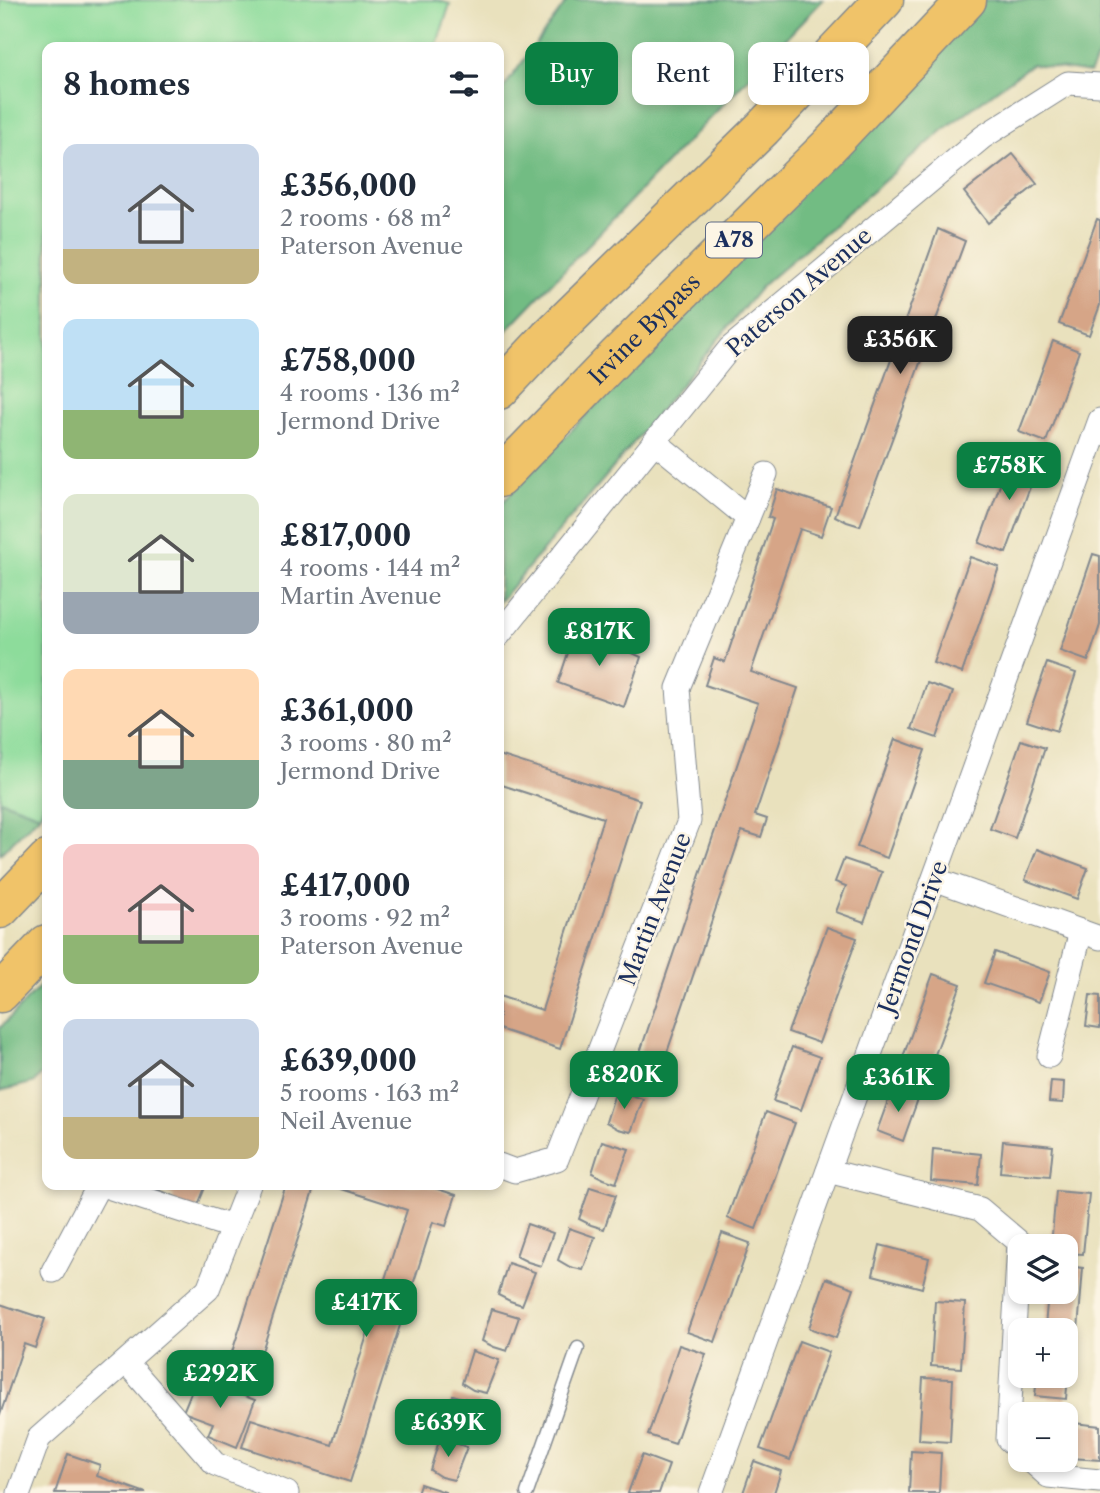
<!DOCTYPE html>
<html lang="en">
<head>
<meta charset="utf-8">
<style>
  body { margin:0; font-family:"Libre Caslon Text",serif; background:#f2f2f3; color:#1f2937; height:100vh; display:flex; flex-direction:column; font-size:26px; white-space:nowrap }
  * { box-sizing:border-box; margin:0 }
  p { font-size:23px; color:#747a83 }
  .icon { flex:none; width:38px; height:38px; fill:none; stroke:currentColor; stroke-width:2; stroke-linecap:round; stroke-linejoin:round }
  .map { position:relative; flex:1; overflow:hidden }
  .side { position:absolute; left:42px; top:42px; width:462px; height:1148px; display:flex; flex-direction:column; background:#fff; border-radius:14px; box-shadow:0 4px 10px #0003 }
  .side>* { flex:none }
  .guide { position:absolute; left:525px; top:42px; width:469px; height:63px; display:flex; gap:14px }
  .buttons { position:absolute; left:1008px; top:1234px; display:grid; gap:14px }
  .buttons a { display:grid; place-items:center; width:70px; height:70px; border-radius:14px; background:#fff; box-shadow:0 4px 10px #0003; font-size:35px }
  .price { position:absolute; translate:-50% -60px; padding:0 16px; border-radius:14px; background:#0b8043; color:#fff; font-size:23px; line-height:46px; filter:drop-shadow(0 2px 4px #0008) }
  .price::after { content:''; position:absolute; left:50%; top:42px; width:21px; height:16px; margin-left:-10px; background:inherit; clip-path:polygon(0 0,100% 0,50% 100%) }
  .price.on { background:#222; color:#fff }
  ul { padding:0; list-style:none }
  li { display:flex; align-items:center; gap:21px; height:175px; padding:0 21px }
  li span { display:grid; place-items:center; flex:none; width:196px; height:140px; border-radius:14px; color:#555 }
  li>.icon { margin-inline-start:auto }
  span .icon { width:84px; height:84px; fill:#fffc; stroke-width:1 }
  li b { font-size:30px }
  h2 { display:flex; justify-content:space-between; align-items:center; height:84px; padding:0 21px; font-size:30px }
  .chip { padding:0 24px; border-radius:14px; background:#fff; box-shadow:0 4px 10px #0003; font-size:24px; line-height:63px }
  .chip.on { background:#0b8043; color:#fff }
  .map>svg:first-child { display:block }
</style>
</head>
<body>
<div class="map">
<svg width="1100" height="1493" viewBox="0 0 1100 1493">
  <rect width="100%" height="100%" fill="#fcf5e5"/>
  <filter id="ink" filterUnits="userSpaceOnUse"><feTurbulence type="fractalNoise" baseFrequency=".0143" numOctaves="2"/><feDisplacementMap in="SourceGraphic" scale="14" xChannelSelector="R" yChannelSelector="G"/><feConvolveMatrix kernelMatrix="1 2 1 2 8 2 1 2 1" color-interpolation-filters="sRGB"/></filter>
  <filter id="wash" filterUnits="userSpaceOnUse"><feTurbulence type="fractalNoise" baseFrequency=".00686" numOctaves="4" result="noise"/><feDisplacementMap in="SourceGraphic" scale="28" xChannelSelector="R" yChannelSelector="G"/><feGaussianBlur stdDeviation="1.57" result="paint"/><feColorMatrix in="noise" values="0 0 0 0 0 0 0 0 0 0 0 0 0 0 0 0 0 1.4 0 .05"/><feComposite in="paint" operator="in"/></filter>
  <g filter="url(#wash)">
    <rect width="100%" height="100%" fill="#e9e1bd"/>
    <polygon fill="#8ddc9b" stroke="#54867c" stroke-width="2" points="0,0 436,0 450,4 436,47 47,47 47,793 40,815 0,800"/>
    <g fill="#72bc83" stroke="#467670" stroke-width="2">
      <polygon points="568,0 823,0 499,338 499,94"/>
      <polygon points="983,0 1100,0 1100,54 1089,73 1032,64 948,126 761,287 607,475 499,602 499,506"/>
      <polygon points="47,793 47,808 0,854 0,800 40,815"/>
      <polygon points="47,979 47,1068 35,1082 0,1091 0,1028"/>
    </g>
    <g id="blocks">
      <g fill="#d6a587">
        <polygon points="1013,154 1037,184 988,223 964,192"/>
        <polygon points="1097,219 1100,220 1100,305 1089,335 1059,324"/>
        <polygon points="938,229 965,241 860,526 847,522 835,516"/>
        <polygon points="1053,341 1079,351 1046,442 1019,432"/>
        <polygon points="1012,452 1039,462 1006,553 979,543"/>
        <polygon points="777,489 831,507 821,536 800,529 751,672 798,688 755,815 767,819 761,837 742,831 656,1085 632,1076 758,703 705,685 714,658 725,662 773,519 768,517"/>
        <polygon points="1093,554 1100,556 1100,625 1088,661 1060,651"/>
        <polygon points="970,557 999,567 962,673 933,663"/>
        <polygon points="577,626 641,657 624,707 558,683"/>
        <polygon points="1047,663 1076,673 1057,731 1027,721"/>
        <polygon points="927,683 953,692 937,738 911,729"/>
        <polygon points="895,739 925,750 887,858 857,847"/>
        <polygon points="1021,740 1045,748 1015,838 990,829"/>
        <polygon points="499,755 640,800 560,1049 499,1029 499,996 542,1010 603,818 499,784"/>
        <polygon points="1037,849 1088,868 1077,899 1025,880"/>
        <polygon points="844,859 882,872 864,922 836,912 846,886 835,882"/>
        <polygon points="827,927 857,938 819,1043 788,1032"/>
        <polygon points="995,952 1050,972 1039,1002 984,983"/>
        <polygon points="933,974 961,984 926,1079 899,1068"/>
        <polygon points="1090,995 1100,996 1100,1028 1086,1026"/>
        <polygon points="792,1047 820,1057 801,1110 773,1101"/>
        <polygon points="1051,1081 1064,1082 1063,1103 1049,1102"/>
        <polygon points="893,1087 919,1096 903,1141 877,1131"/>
        <polygon points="616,1090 643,1099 631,1132 618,1129 606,1122"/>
        <polygon points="766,1112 795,1123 756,1229 727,1218"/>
        <polygon points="602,1141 629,1149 616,1183 604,1179 592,1173"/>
        <polygon points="1003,1141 1053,1146 1050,1176 1000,1172"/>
        <polygon points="933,1149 981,1154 978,1185 931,1181"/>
        <polygon points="146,1185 206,1185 196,1210 172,1201 174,1196"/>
        <polygon points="286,1185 315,1185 249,1392 222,1383"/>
        <polygon points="329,1185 425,1185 456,1195 446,1226 433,1222 350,1482 242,1447 251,1419 332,1445 407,1210"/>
        <polygon points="590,1187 616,1195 604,1229 591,1225 579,1219"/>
        <polygon points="1056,1191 1089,1194 1083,1254 1066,1253 1066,1246 1051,1246"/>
        <polygon points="527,1224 553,1233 541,1266 528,1262 516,1256"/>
        <polygon points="569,1228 595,1237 583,1270 570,1267 558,1260"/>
        <polygon points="722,1233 750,1243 715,1342 687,1332"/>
        <polygon points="880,1245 929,1258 922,1288 873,1275"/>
        <polygon points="508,1263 535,1272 522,1305 510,1301 498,1295"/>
        <polygon points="1066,1266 1083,1268 1078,1330 1045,1327 1048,1292 1066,1292"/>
        <polygon points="826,1278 854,1288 836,1338 809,1328"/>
        <polygon points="935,1301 965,1303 961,1368 931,1366"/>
        <polygon points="0,1304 45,1319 35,1348 24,1344 0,1415"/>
        <polygon points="492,1309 519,1317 507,1351 494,1347 482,1341"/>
        <polygon points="1066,1339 1071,1339 1066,1399 1035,1396 1037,1376 1066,1376"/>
        <polygon points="799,1341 829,1352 790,1460 760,1449"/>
        <polygon points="679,1345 706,1354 675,1444 648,1435"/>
        <polygon points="472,1351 499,1360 486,1393 473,1390 462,1383"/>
        <polygon points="197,1378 255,1400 237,1447 208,1435 213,1423 183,1412"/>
        <polygon points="923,1378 953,1379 950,1442 919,1440"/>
        <polygon points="453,1395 480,1403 468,1437 455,1433 443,1427"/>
        <polygon points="1074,1423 1100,1426 1100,1460 1071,1458"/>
        <polygon points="440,1438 467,1447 454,1480 441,1477 430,1470"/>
        <polygon points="911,1451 941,1453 939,1493 909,1493"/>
        <polygon points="68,1454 100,1465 97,1476 146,1493 55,1493"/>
        <polygon points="642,1455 669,1465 659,1493 628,1493"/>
        <polygon points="754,1461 781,1471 774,1493 743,1493"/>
        <polygon points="420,1484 445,1492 445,1493 417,1493"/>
      </g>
    </g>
  </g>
  <g filter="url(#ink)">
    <use href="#blocks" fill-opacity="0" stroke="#82888e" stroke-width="2"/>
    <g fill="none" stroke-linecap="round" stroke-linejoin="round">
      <defs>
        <polyline id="lane" points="527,1493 578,1348"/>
        <g id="street">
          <polyline points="655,442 748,518"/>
          <polyline points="499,635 730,348 983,137 1068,83 1100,85"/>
          <polyline points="934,879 1100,938"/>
          <polyline points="1049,1056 1081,931"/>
          <polyline points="499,1165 515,1171 557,1159 689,821 678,688 766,474"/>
          <polyline points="828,1171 980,1209 1019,1242 1008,1439 1020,1450"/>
          <polyline points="102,1185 232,1227"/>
          <polyline points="53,1271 99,1185"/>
          <polyline points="126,1362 215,1464 287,1493"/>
          <polyline points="1030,1460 1048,1476 1100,1481"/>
          <polyline points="19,1493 39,1438 208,1289 249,1185"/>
          <polyline points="711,1493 1100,420"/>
        </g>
        <g id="highway">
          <polyline points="499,390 548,338 763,128 884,0"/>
          <path id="s1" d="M499,478L617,356L829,146L967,0"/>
          <polyline points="0,909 47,860"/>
          <polyline points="0,993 47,944"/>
        </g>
      </defs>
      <use href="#lane" stroke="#82888e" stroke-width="15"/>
      <use href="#street" stroke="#82888e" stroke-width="25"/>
      <use href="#highway" stroke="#82888e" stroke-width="41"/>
      <use href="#lane" stroke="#fff" stroke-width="12"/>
      <use href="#street" stroke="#fff" stroke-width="23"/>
      <use href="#highway" stroke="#f0c369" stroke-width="38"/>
    </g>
  </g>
  <g text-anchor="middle" stroke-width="5" stroke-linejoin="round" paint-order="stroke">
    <rect fill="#fcf5e5" stroke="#5e6a86" stroke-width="2" x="706" y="222.5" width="56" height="35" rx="5"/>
    <g font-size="21" font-weight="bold" fill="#1b2f5e">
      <text x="734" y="247">A78</text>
    </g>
    <g font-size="23" fill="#1b2f5e" stroke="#fcf5e5">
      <text transform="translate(799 292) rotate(-41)" y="8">Paterson Avenue</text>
      <text dy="8" stroke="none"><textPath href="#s1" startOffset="208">Irvine Bypass</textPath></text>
      <text transform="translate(655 909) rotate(-69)" y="8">Martin Avenue</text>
      <text transform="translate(913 937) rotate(-70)" y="8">Jermond Drive</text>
    </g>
  </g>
</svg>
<div class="buttons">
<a><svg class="icon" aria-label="layers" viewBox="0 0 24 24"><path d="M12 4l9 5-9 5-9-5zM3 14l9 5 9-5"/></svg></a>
<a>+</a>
<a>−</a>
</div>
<b class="price on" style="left:900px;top:376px">£356K</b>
<b class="price" style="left:1009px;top:502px">£758K</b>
<b class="price" style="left:599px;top:668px">£817K</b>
<b class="price" style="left:624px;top:1111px">£820K</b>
<b class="price" style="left:898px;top:1114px">£361K</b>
<b class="price" style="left:366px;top:1339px">£417K</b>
<b class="price" style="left:220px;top:1410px">£292K</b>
<b class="price" style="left:448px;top:1459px">£639K</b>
<div class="guide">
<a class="chip on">Buy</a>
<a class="chip">Rent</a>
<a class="chip">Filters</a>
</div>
<section class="side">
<h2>8 homes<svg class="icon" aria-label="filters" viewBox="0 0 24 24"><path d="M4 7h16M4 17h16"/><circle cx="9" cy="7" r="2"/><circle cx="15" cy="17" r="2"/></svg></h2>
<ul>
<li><span style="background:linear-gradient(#c9d6e8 75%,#c2b280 0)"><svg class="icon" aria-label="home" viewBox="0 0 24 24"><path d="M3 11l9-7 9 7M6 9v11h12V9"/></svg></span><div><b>£356,000</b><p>2 rooms · 68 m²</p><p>Paterson Avenue</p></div></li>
<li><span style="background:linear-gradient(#bfe0f5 65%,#8fb573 0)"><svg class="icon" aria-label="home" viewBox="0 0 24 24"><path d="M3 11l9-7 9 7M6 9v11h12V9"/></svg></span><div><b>£758,000</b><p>4 rooms · 136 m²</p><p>Jermond Drive</p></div></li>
<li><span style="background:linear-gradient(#dfe7d0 70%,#9aa5b1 0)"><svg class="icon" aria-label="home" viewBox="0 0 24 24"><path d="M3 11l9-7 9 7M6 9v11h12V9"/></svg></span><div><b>£817,000</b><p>4 rooms · 144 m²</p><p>Martin Avenue</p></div></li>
<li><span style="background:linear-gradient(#ffd9b3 65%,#7fa58c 0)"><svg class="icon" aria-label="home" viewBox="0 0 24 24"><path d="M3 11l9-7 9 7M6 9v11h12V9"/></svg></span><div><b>£361,000</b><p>3 rooms · 80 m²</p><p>Jermond Drive</p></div></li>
<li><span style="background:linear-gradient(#f6c9c9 65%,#8fb573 0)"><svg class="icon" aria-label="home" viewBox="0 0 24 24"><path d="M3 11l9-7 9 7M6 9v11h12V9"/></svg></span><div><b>£417,000</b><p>3 rooms · 92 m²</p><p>Paterson Avenue</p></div></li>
<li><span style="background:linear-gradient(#c9d6e8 70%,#c2b280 0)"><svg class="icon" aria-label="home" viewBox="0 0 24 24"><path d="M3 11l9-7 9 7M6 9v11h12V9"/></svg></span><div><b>£639,000</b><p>5 rooms · 163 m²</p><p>Neil Avenue</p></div></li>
</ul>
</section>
</div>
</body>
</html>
